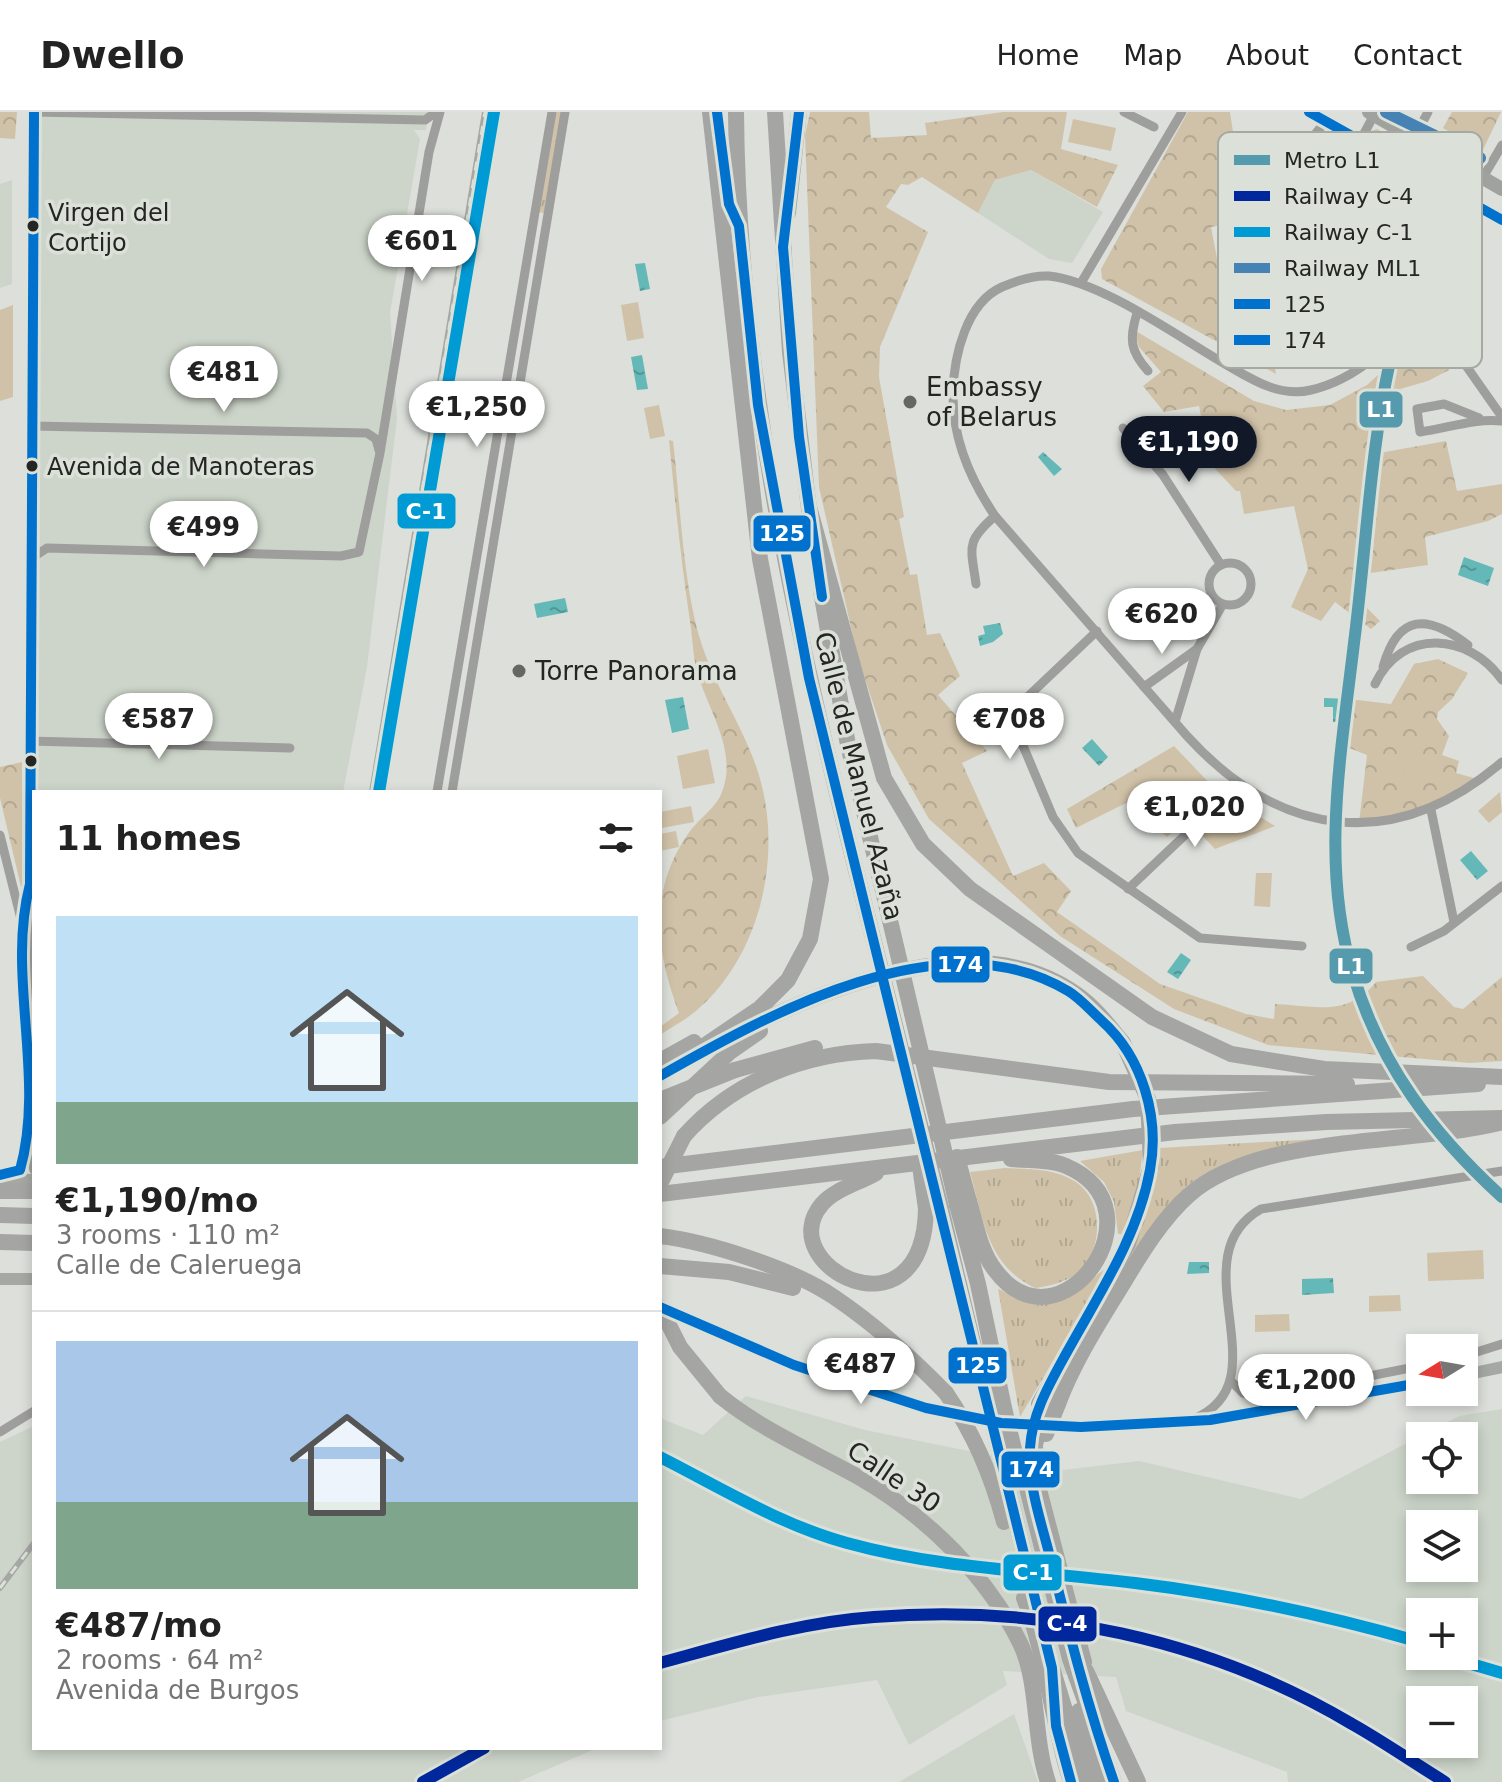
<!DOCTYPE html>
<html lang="en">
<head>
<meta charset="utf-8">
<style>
  body { margin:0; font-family:"DejaVu Sans",sans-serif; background:#f2f2f2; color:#222; height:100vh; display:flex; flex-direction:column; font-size:30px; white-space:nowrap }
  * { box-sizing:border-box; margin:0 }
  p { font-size:26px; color:#767676 }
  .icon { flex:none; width:44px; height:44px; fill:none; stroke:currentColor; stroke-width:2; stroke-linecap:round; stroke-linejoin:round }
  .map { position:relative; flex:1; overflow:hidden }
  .side { position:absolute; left:32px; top:678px; width:630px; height:960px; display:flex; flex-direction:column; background:#fff; border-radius:0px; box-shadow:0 4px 12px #0003 }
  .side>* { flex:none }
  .needle { width:52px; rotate:259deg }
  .tools { position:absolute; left:1406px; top:1222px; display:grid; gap:16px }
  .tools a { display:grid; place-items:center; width:72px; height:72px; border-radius:0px; background:#fff; box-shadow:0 4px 12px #0003; font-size:40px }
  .price { position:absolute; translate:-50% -68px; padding:0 18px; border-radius:28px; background:#fff; color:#222; font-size:26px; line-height:52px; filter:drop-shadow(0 2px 4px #0008) }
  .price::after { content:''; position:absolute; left:50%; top:48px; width:24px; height:18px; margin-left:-12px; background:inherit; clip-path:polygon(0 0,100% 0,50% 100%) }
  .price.on { background:#111827; color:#fff }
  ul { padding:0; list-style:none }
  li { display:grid; align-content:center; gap:16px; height:424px; padding:0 24px }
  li+li { border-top:2px solid #e0e0e0 }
  li span { display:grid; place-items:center; height:248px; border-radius:0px; color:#555 }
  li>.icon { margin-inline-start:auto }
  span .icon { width:144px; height:144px; fill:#fffc; stroke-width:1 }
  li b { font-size:34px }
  h2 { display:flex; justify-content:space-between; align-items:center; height:96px; padding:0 24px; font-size:34px }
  header { display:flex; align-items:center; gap:48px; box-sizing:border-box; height:112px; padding:0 40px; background:#fff; border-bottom:2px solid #e0e0e0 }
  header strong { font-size:38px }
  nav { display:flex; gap:44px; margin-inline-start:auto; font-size:28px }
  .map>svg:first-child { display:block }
</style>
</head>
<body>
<header>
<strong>Dwello</strong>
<nav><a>Home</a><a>Map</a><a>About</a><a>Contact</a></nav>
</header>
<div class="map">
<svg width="1502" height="1670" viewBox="0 0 1502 1670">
  <defs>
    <pattern id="grass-tufts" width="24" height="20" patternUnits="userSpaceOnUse" patternTransform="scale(2)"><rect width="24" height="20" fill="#d0c2a8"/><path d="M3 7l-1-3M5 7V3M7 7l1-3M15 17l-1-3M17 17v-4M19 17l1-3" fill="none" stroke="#b2a790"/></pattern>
    <pattern id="forest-crowns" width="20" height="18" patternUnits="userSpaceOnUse" patternTransform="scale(2)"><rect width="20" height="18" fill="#d0c2a8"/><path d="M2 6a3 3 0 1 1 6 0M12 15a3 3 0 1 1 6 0" fill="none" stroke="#b2a790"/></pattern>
    <pattern id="water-ripples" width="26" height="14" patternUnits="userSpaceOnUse" patternTransform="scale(2)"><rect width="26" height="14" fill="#64b9b8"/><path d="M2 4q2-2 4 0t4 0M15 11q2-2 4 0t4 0" fill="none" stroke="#529695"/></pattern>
  </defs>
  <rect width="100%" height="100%" fill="#dcdfda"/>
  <g fill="#cdd5ca" fill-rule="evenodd">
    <polygon points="38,0 428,0 426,18 414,18 420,27 390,201 397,306 367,555 343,680 34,680 34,730 29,649 29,448 37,420"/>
    <polygon points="1031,58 1103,100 1072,151 1049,147 978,101 995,68"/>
    <polygon points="12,68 12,172 0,176 0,72"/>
    <path d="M746,1284L865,1318L1063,1358L1139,1349L1301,1387L1420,1324V1368H1464V1324H1421L1459,1304L1502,1297V1670H1288L1287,1660L1126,1599L1116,1565L1003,1559L1007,1573L909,1633L877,1568L758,1585L660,1609V1306L703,1323ZM1420,1412H1464V1456H1420ZM1420,1500H1464V1544H1420ZM1420,1588H1464V1632H1420Z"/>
    <polygon points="34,1314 34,1636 597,1636 518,1670 0,1670 0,1330"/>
    <polygon points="1014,1602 1038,1670 899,1670"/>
  </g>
  <g fill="url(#grass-tufts)">
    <polygon points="555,0 561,0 544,101 538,100"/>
    <polygon points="1377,17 1456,61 1452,70 1372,25 1371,19"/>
    <path d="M1318,1027C1272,1036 1223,1044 1186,1075C1172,1087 1139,1137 1132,1140L1150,1090L1159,1036Z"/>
    <polygon points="1143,1038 1138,1075 1125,1122 1118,1122 1114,1090 1104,1070 1080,1049"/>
    <path d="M1005,1056C1029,1057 1055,1056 1076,1070C1101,1087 1102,1125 1088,1149C1077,1167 1054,1174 1035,1176C987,1153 983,1107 970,1060Z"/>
    <path d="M1109,1154L1020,1305L998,1177C1005,1179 1012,1185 1020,1188C1058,1204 1082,1173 1109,1154Z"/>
  </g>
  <g fill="url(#forest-crowns)">
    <polygon points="0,0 17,0 15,27 0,26"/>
    <path d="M810,0H869L871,26L927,23L925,11L1003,0H1067L1061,37L1118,53L1097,95L1031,58L995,68L978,101L922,65L908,73L901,72L886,95L928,120L880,235L879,265L904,405L899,407L910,463L917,462L927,523L940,521L960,564L938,583L987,639L962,651L1013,764L1044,751L1071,779L1057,800L1160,872L1246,902L1274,907L1275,892C1316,894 1348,905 1376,870L1423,864L1454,895L1463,897L1502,865V949L1469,951L1268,933L1174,897L1060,824L929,707L887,633L858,546L819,375L805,23Z"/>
    <polygon points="1188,0 1230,0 1239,60 1292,50 1286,108 1254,116 1252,108 1211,115 1222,173 1262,166 1262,158 1295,155 1319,200 1267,210 1276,262 1102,167 1101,157"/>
    <polygon points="1452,0 1501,0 1479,46 1460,37 1455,23 1443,16"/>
    <path d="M1134,218L1254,289L1286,298L1330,293L1367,273L1414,230C1434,225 1440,243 1449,258L1428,269L1365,287L1374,342L1446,329L1457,379L1502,372V402L1488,409L1425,425L1428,453L1363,462V492L1380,509L1371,517L1335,490L1321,509L1291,495L1308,457L1294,394L1244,402L1240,379H1236L1205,346L1209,345L1199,294L1164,300L1143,274L1161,260L1139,235Z"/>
    <path d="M669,328L673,329C680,388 683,471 700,527C713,571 741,611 756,654C785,736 763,842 696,899C685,908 672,915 660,923V915L679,901C656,840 648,779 688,722C697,708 717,695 722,680C737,642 712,604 700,569C693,551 693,529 690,509C681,449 675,389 669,328Z"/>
    <polygon points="1438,547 1468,561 1452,587 1438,600 1437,607 1449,624 1442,643 1459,649 1456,661 1481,668 1431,698 1359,711 1367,643 1347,635 1349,587 1391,592 1414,552"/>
    <polygon points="1174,634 1213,675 1214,682 1167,725 1128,690 1076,716 1067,697"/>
    <polygon points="22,650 22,779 0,686 0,655"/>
  </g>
  <g fill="#d0c2a8">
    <polygon points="1073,7 1116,16 1111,39 1068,30"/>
    <polygon points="638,190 644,226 627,229 621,193"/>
    <polygon points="13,193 13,285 0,289 0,198"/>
    <polygon points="659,293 665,324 650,327 644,296"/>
    <polygon points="708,637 715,671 683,677 677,644"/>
    <polygon points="1412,640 1420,665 1406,669 1399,644"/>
    <polygon points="1152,674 1179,701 1165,715 1138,687"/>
    <polygon points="1500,680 1502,700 1489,711 1478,699"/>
    <polygon points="1241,693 1275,714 1215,737 1200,721 1230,696"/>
    <polygon points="691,694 694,710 662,716 660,700"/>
    <polygon points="676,719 679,735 660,739 660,722"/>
    <polygon points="1256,761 1272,761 1270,795 1254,794"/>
    <polygon points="1483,1138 1484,1167 1428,1169 1427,1141"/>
    <polygon points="1400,1183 1401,1199 1369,1200 1369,1184"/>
    <polygon points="1289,1202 1290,1219 1255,1220 1255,1203"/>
  </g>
  <g fill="url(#water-ripples)">
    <polygon points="645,151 650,177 640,179 635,152"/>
    <polygon points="642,243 648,277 637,278 631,245"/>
    <polygon points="1043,340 1062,357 1054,364 1038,345"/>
    <polygon points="1464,445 1494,456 1488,474 1458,463"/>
    <polygon points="565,486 568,500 537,506 534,492"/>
    <polygon points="1178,489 1192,509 1186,515 1170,496"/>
    <polygon points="1000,511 1003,522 993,530 980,534 978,524 985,522 983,514"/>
    <polygon points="683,585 689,617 672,621 665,588"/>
    <polygon points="1324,586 1349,587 1348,611 1333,610 1333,595 1324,595"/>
    <polygon points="1092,627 1108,645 1099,654 1082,636"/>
    <polygon points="1471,739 1488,759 1477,768 1460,748"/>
    <polygon points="1181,841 1191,848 1178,867 1167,860"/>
    <polygon points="1189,1150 1209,1150 1209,1161 1187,1162"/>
    <polygon points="1333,1166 1334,1181 1302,1183 1302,1167"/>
  </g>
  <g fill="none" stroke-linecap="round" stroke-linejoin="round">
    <g stroke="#9e9e9d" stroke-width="9">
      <polyline points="34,0 27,1007 27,1033 34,1058"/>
      <polyline points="34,0 425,8 436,0"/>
      <polyline points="1124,0 1154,15"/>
      <path d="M1326,10C1304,31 1298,52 1294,81C1285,161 1318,194 1373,246"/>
      <polyline points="1414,26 1428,0"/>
      <polyline points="1360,29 1374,3"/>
      <path d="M1502,33C1487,59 1471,85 1457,112C1444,137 1436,165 1422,189C1401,229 1355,268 1311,278C1282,285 1256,270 1232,256C1182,228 1104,170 1049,164C1033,163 1016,169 1002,175C966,191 954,244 953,280C952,326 969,366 995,404L1187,624C1280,726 1394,742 1502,650"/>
      <polyline points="1081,171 1182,0"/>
      <polyline points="1422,191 1502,305"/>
      <path d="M1137,201C1129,227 1130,239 1148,259"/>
      <path d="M1479,306L1444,292L1417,297L1420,320C1448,316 1475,306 1502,309"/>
      <polyline points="33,314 367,321 376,327 379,338"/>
      <polyline points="1123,316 1163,363 1221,453"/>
      <polyline points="29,448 47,436 341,444 359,440 380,341 429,40 440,0"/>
      <circle cx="1230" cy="472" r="21"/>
      <path d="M976,472C971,435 965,430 995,404"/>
      <polyline points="1097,519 1021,591 1011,605 1053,705 1078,741 1200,826 1302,834"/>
      <path d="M1383,555C1398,501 1428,502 1468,533"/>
      <path d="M1375,572C1402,515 1469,521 1502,568"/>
      <polyline points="1144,575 1197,537"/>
      <polyline points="1175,610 1197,537 1223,492"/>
      <polyline points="29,629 290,636"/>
      <polyline points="437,680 552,0"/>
      <polyline points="452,680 565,0"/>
      <polyline points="1431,698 1454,810"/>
      <polyline points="0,723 21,807"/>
      <polyline points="1128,777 1238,673"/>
      <polyline points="1411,835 1444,819 1502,774"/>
      <polyline points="25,887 21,807 26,786"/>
      <polyline points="0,1063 20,1058 26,1040"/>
      <polyline points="1464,1244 1502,1232"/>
      <polyline points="1232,1270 1243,1281 1258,1286 1420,1254"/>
      <path d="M1193,1307C1285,1271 1176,1145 1261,1097L1502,1059"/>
      <polyline points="0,1320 34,1299"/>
    </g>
    <g stroke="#a6a8a4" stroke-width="12">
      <polyline points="0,1067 34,1068"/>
      <polyline points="0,1167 34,1167"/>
      <polyline points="660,1195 794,1253 860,1275 926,1296 1001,1311 1081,1315 1210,1308 1420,1271"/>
      <polyline points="1464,1263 1502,1255"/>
    </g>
    <g stroke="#a0a29e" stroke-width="14">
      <polyline points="1309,0 1502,108"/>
      <polyline points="1369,0 1502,77"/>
    </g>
    <g stroke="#a5a6a3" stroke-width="16">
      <path d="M736,0C738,275 801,541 868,806"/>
      <polyline points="775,0 790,240 810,405"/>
      <polyline points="788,101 799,0"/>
      <polyline points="809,395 884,666 923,732 970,777 1152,905 1231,942 1324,957 1502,965"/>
      <polyline points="821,479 848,633 888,800"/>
      <path d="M743,918C836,872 981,814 1076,882C1095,895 1109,914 1123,931"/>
      <polyline points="660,949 694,930"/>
      <polyline points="670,957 760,896 788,868 810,827 821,767 760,447 710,0"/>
      <polyline points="735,958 815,936"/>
      <polyline points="660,1005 730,940 760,919"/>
      <path d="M684,1024C733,969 804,941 876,939L1109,970L1347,972"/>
      <polyline points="660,1055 1133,997 1478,972"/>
      <path d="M876,1061C859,1071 835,1077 822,1092C770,1153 923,1233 926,1097"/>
      <polyline points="0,1079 34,1079"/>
      <polyline points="660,1082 1175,1020 1326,1010 1502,1006"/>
      <path d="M969,1089C976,1112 980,1139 995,1158C1059,1245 1167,1097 1066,1054C1050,1047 1029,1049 1011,1047"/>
      <polyline points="957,1093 978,1172 1004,1296"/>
      <polyline points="941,1096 988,1294"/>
      <polyline points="0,1103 34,1104"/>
      <path d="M660,1124C709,1130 793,1157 834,1185C874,1212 912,1246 946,1281"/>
      <polyline points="0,1130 34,1131"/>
      <polyline points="660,1154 729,1160 793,1176"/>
      <path d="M720,1284C763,1319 814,1340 862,1367C927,1405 988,1464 1021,1533C1039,1572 1033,1626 1048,1670"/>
      <polyline points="1039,1292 1128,1132 1151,1054"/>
      <path d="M1058,1292C1074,1249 1100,1209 1124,1170C1142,1140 1163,1106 1189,1083C1258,1022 1410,1033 1499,1011"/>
      <polyline points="1018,1354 1026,1372 1070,1547 1114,1670"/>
      <path d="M1024,1486C1047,1544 1051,1609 1071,1670"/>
      <polyline points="1050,1549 1087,1670"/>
      <polyline points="1086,1559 1138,1670"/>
      <polyline points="1079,1599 1099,1670"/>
    </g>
    <defs>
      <g id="rail">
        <polyline points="372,680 485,0"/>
        <polyline points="0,1476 34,1431"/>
      </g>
    </defs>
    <use href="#rail" stroke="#a6a8a4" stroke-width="6"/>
    <use href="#rail" stroke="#dbe1d8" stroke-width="3" stroke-dasharray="9" stroke-linecap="butt"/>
    <g stroke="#a5a6a3" stroke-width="16">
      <polyline points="888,800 957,1093"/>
      <polyline points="868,806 941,1096"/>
      <polyline points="1123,931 1148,987 1151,1054"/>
      <polyline points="660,988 735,958"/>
      <polyline points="957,1045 969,1089"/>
      <polyline points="920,1054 926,1097"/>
      <polyline points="660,1072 684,1024"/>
      <polyline points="660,1195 680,1235 720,1284"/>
      <path d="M946,1281C974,1322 991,1362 1004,1410"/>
      <polyline points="988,1294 1049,1545"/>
      <polyline points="1044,1294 1035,1333 1036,1366 1084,1550"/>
      <polyline points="1004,1296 1018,1354"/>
      <polyline points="1046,1322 1058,1292"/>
    </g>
    <defs>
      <g id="bus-1">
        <polyline points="717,0 729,92 739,114 758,293 809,566 1052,1556 1056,1614 1071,1670"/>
        <polyline points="799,0 783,135 799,325 822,485"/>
        <polyline points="1309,0 1502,108"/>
      </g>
      <g id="bus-2">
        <path d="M660,964C769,902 944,804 1068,879C1080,886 1091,899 1102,909C1142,945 1160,1005 1150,1058C1138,1124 1099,1182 1067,1240C1050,1271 1032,1301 1030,1336C1028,1374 1041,1409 1050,1445C1069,1521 1088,1596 1114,1670"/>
        <path d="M0,1063L20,1058C46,965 6,864 30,772L34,0"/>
        <polyline points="660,1195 794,1253 926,1296 1001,1311 1081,1315 1210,1308 1420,1271"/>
      </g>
    </defs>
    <use href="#bus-1" stroke="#dbe1d8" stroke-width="16"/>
    <use href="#bus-2" stroke="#dbe1d8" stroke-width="16"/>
    <use href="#bus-1" stroke="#0072ce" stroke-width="10"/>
    <use href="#bus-2" stroke="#0072ce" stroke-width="10"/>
    <defs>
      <g id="rail-1">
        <path d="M660,1551C730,1532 801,1510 874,1505C1041,1492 1207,1526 1352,1612C1384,1630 1414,1651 1445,1670"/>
        <polyline points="423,1670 484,1636"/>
      </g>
      <g id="rail-2">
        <polyline points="379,680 494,0"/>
        <path d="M660,1345C721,1376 781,1413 847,1431C941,1457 1039,1459 1135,1471C1232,1483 1326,1503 1420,1530"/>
        <polyline points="1444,1544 1502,1561"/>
      </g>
      <polyline id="rail-3" points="1386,0 1480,46"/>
    </defs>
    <use href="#rail-1" stroke="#dbe1d8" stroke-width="18"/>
    <use href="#rail-2" stroke="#dbe1d8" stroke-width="18"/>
    <use href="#rail-3" stroke="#dbe1d8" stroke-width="18"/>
    <use href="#rail-1" stroke="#00289c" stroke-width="12"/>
    <use href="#rail-2" stroke="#009ad5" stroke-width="12"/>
    <use href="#rail-3" stroke="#4682b4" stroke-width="12"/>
    <defs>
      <path id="metro-1" d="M1467,32C1437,102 1407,174 1390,249C1370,341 1366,438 1354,531C1341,642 1320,753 1353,862C1380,953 1433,1022 1502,1085"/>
    </defs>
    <use href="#metro-1" stroke="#dbe1d8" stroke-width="18"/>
    <use href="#metro-1" stroke="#569aae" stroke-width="12"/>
  </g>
  <g fill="#242623" stroke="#dbe1d8" stroke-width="3">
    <circle cx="33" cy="114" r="7"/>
    <circle cx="32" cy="354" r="7"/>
    <circle cx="31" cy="649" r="7"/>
  </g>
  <g fill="#646763" stroke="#dbe1d8" stroke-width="3">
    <circle cx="910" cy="290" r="8"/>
    <circle cx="519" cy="559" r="8"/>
  </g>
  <g text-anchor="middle" stroke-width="7" stroke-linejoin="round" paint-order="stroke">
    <g font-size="24" fill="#242623" stroke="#dbe1d8" text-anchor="start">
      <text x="48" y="109">Virgen del<tspan x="48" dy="30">Cortijo</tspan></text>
      <text x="47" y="363">Avenida de Manoteras</text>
    </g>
    <g font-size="26" fill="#242623" stroke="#dbe1d8" text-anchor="start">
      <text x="926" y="284">Embassy<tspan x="926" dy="30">of Belarus</tspan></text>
      <text x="535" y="568">Torre Panorama</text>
    </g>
    <g font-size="26" fill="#242623" stroke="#dbe1d8">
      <text transform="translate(859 664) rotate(76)" y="9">Calle de Manuel Azaña</text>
      <text transform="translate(894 1365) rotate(34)" y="9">Calle 30</text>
    </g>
  </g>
  <rect x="1218" y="20" width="264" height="236" rx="12" fill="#dbe1d8" stroke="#a4a9a2" stroke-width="2"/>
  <rect x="1234" y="43" width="36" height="10" fill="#569aae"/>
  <rect x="1234" y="79" width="36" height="10" fill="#00289c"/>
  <rect x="1234" y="115" width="36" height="10" fill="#009ad5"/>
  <rect x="1234" y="151" width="36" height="10" fill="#4682b4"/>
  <rect x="1234" y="187" width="36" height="10" fill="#0072ce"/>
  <rect x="1234" y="223" width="36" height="10" fill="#0072ce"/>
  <g font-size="22" fill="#242623">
    <text x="1284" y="56">Metro L1</text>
    <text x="1284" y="92">Railway C-4</text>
    <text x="1284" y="128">Railway C-1</text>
    <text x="1284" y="164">Railway ML1</text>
    <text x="1284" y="200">125</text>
    <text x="1284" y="236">174</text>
  </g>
  <g stroke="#dbe1d8" stroke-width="3">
    <rect x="1358" y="278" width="46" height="39" rx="8" fill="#569aae"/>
    <rect x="396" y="380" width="61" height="38" rx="8" fill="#009ad5"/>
    <rect x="752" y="402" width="60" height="39" rx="8" fill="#0072ce"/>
    <rect x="930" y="833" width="61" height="39" rx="8" fill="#0072ce"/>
    <rect x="1328" y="835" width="46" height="38" rx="8" fill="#569aae"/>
    <rect x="947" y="1234" width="61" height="39" rx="8" fill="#0072ce"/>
    <rect x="1000" y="1338" width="61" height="39" rx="8" fill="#0072ce"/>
    <rect x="1002" y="1441" width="61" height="39" rx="8" fill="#009ad5"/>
    <rect x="1037" y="1493" width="61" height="38" rx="8" fill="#00289c"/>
  </g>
  <g font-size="22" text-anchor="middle" font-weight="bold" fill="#fff">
    <text x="1381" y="305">L1</text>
    <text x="426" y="407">C-1</text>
    <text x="782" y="429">125</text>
    <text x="960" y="860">174</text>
    <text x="1351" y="862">L1</text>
    <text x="978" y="1261">125</text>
    <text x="1031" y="1365">174</text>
    <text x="1033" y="1468">C-1</text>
    <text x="1067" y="1519">C-4</text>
  </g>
</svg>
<div class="tools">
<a><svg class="needle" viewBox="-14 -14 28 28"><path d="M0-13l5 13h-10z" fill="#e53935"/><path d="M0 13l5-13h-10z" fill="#767676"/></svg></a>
<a><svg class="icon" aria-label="locate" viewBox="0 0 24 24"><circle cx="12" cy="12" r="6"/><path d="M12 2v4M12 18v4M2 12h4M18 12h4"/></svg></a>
<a><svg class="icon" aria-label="layers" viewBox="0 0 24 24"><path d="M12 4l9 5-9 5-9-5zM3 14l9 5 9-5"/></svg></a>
<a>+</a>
<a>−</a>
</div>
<b class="price" style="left:422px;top:171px">€601</b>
<b class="price" style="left:224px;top:302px">€481</b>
<b class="price" style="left:477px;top:337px">€1,250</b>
<b class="price on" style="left:1189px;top:372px">€1,190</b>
<b class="price" style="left:204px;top:457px">€499</b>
<b class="price" style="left:1162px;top:544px">€620</b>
<b class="price" style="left:159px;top:649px">€587</b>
<b class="price" style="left:1010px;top:649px">€708</b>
<b class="price" style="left:1195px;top:737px">€1,020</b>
<b class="price" style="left:861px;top:1294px">€487</b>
<b class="price" style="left:1306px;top:1310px">€1,200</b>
<section class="side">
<h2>11 homes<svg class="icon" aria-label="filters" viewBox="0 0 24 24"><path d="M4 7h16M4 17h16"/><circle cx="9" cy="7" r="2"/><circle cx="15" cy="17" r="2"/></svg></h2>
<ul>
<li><span style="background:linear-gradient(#bfe0f5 75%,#7fa58c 0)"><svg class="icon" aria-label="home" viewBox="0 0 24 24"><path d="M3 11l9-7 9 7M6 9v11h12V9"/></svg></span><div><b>€1,190/mo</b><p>3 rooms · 110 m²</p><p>Calle de Caleruega</p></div></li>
<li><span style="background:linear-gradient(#a9c7e8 65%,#7fa58c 0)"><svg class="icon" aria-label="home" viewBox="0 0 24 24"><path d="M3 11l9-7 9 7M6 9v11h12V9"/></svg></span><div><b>€487/mo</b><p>2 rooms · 64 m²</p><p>Avenida de Burgos</p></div></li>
</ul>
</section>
</div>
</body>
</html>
